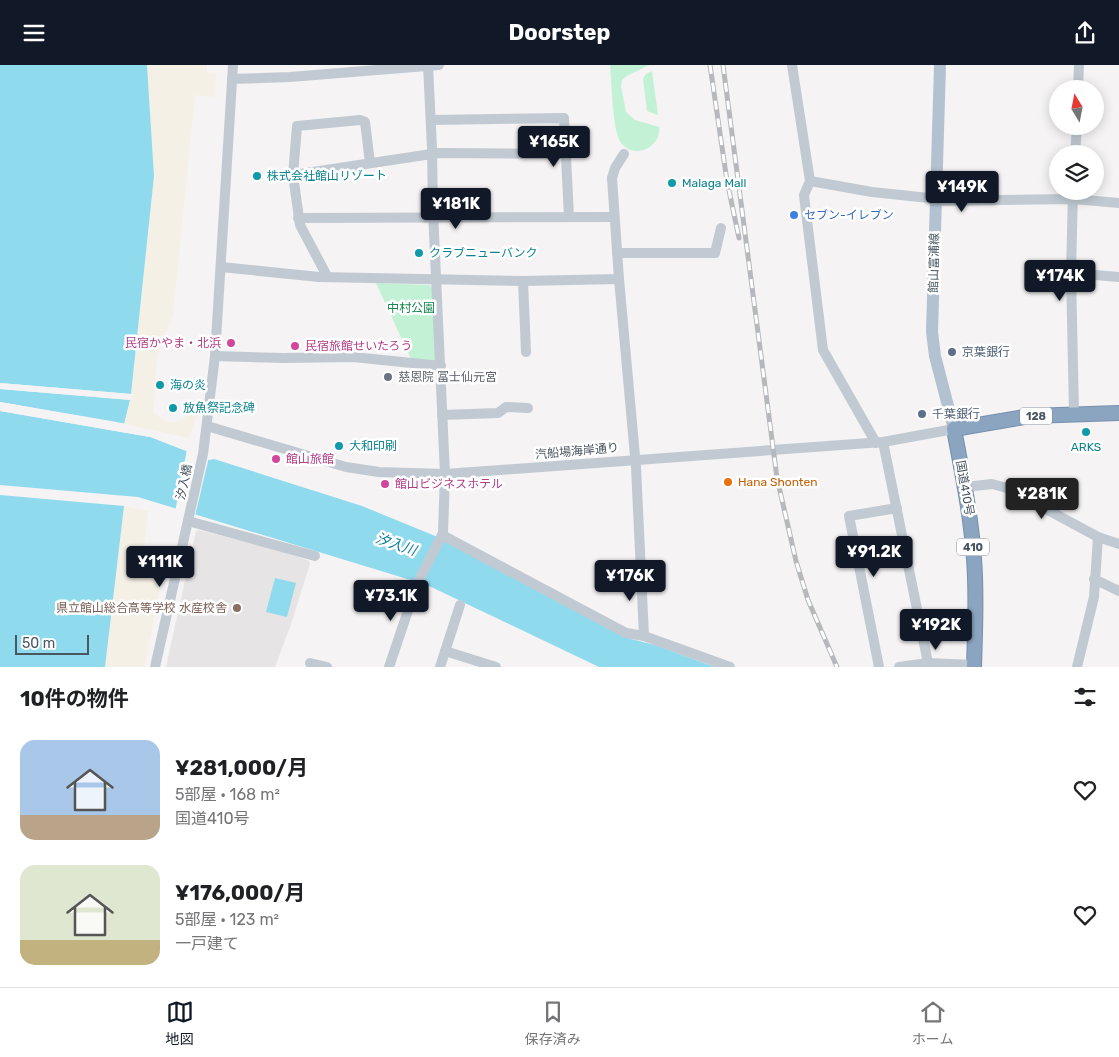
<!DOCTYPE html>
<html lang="ja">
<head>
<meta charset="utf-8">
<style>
  body { margin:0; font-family:Rubik,"Noto Sans JP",sans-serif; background:#f6f6f6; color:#202124; height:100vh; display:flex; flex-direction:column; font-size:19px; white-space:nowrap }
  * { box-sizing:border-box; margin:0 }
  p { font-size:16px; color:#757577 }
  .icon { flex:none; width:28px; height:28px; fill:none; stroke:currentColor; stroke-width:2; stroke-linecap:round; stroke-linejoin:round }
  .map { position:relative; height:602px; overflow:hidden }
  .details { display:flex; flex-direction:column; background:#fff; flex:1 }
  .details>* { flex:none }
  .needle { width:32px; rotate:350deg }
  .fabs { position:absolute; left:1049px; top:15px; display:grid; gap:10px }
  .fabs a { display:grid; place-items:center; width:55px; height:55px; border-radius:50%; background:#fff; box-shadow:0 2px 12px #0003; font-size:25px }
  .scale { position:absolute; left:15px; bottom:12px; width:74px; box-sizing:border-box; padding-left:5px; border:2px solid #4a5661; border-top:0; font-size:14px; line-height:18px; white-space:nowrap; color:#4a5661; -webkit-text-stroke:4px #fff; paint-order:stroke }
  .price { position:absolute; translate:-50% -42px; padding:0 11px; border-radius:5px; background:#111827; color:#fff; font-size:16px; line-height:32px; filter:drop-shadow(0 1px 2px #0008) }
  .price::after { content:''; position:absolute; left:50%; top:30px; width:15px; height:11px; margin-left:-8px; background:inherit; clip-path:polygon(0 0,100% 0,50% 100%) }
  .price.on { background:#222; color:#fff }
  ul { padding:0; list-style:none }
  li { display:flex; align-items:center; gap:15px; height:125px; padding:0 20px }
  li span { display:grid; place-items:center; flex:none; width:140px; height:100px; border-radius:15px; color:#555 }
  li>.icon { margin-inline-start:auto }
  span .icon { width:60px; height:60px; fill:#fffc; stroke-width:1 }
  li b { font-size:21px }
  h2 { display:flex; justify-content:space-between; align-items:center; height:60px; padding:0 20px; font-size:21px }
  header { display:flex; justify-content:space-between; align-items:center; height:65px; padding:0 20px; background:#111827; color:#fff; font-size:22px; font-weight:700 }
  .menu { display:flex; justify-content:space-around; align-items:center; height:70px; border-top:1px solid #e0e0e0; background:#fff; font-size:14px; color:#757577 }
  .menu a { display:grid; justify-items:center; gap:2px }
  .menu .on { color:#111827 }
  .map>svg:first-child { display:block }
</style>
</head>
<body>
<header><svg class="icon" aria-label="menu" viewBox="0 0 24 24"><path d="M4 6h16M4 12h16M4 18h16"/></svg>Doorstep<svg class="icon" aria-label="share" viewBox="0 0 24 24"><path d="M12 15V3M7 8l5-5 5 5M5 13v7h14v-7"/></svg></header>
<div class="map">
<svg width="1119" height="602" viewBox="0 0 1119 602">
  <rect width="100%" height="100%" fill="#f5f3f3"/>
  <polygon fill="#e6e4e5" points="199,465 292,489 309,496 310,499 290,562 275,602 166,602 196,466"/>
  <g fill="#c3f1d5">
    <path d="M610,0H649L627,11L622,15L621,21L626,47L635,55L659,62C662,83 632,96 620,76C612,61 612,19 610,0Z"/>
    <polygon points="652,6 658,50 647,46 643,14 646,9"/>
    <polygon points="376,218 430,220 433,224 437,297 411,294"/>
  </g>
  <g fill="#f5f0e5">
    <path d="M147,0H207V7L216,8L215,32L195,30L173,250L157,291L153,348C170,360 180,362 192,344L198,347L189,373L124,359L131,329L154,111Z"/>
    <polygon points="124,441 148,446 144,481 167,489 144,602 105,602"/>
  </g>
  <g fill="#90daee">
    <polygon points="0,0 147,0 154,111 131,329 0,318"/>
    <polygon points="0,324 130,335 124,359 0,337"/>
    <polygon points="0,346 150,372 209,395 214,394 362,441 445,475 631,574 655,580 715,602 599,602 427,520 138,432 0,420"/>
    <polygon points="0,430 124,441 105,602 0,602"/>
    <polygon points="275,513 296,518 287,552 266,547"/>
  </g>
  <g fill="#f5f3f3">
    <polygon points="0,318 131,329 134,330 131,332 0,321"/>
    <polygon points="0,321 130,332 133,335 0,324"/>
    <polygon points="0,337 111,356 127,359 124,361 0,339"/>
    <polygon points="0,343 150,370 150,372 0,346"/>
    <polygon points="187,384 209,392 195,451 175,447"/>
  </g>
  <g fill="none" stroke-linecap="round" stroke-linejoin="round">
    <defs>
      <path id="highway" d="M974,602C975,566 977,530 974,494C971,450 962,407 954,364L1030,351L1119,348"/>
    </defs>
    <use href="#highway" stroke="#7690ad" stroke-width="16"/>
    <g stroke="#c1cad2" stroke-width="10">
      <polyline points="792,0 810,116 804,130 805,139 823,285 876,378"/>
      <polyline points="232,14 290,12 439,0"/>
      <polyline points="1078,24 1079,0"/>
      <polyline points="431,55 564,53 569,152"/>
      <polyline points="624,89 615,103 612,113 619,214 636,402 644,571 730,602"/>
      <polyline points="1075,89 1077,61"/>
      <polyline points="293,110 297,61 360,55 365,57 370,98"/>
      <polyline points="810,116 872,127 929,133 935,136 1073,134 1119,138"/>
      <polyline points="1073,126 1071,208 1074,348"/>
      <polyline points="298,153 614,152"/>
      <polyline points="617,188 715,188 721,163"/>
      <polyline points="221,202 319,212 523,216 619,214"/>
      <polyline points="1071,208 1119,212"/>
      <polyline points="327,211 300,160 293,110 438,88 565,89"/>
      <polyline points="523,216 526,287"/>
      <polyline points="215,291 284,293 353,292 441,301"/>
      <polyline points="442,350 498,348 506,342 528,343"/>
      <polyline points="207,361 346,402 379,407 445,409 883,377 954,364"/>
      <polyline points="883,377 928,598"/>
      <polyline points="965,422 992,419 1007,423 1098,472 1119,479"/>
      <polyline points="188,456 315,491"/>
      <polyline points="442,470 626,568 644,571"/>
      <polyline points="1094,514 1119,526"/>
      <polyline points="445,586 496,602"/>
      <polyline points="310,598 327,602"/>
      <polyline points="155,602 203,389 215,291 233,0"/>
      <polyline points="389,602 417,519 443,468 445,409 433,146 432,83 428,0"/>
      <polyline points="440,602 460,540"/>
      <polyline points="879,602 849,451 897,443"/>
      <polyline points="899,602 928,598 974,600"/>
      <polyline points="1077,602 1094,532 1098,472"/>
    </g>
    <polyline stroke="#b3c2d1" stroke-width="12" points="940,0 932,267 935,291 954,364"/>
    <use href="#highway" stroke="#8ba5c1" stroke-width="14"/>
    <defs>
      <g id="rail">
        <polyline points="710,0 727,116 739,173"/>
        <polyline points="723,0 777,413 796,496 808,535 837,602"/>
      </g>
    </defs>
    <use href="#rail" stroke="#b5b8bd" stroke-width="5"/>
    <use href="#rail" stroke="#fff" stroke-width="3" stroke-dasharray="9" stroke-linecap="butt"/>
  </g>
  <g fill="#0f9aa8" stroke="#fff" stroke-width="2">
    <circle cx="257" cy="111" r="5"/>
    <circle cx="672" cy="118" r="5"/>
    <circle cx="419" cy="188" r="5"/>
    <circle cx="160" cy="320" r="5"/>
    <circle cx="173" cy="343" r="5"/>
    <circle cx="1086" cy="367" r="5"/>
    <circle cx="339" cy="381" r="5"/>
  </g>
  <circle fill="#3f7fe0" stroke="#fff" stroke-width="2" cx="794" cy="150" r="5"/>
  <g fill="#d1479c" stroke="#fff" stroke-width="2">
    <circle cx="231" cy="278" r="5"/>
    <circle cx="295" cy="281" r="5"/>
    <circle cx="276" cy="394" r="5"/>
    <circle cx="385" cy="419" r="5"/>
  </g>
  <g fill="#5c6f8a" stroke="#fff" stroke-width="2">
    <circle cx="952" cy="287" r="5"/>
    <circle cx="922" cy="349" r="5"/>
  </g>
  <circle fill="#6b7280" stroke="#fff" stroke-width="2" cx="388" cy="312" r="5"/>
  <circle fill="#e8710a" stroke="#fff" stroke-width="2" cx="728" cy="417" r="5"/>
  <circle fill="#8d6e63" stroke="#fff" stroke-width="2" cx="237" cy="543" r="5"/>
  <g text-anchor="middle" stroke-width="5" stroke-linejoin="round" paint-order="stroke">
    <g fill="#fff" stroke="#808990" stroke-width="1">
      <rect x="1020" y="342.5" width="32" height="17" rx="4"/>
      <rect x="957" y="473.5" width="32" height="17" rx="4"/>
    </g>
    <g font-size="11" font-weight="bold" fill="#4a5661">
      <text x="1036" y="355">128</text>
      <text x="973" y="486">410</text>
    </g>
    <g font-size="12" fill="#0d838f" stroke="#fff" text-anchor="start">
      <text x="267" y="115">株式会社館山リゾート</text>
      <text x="682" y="122">Malaga Mall</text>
      <text x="429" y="192">クラブニューバンク</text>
      <text x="170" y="324">海の炎</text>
      <text x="183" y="347">放魚祭記念碑</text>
      <text x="349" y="385">大和印刷</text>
      <text x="1086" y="386" text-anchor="middle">ARKS</text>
    </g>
    <g font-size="12" fill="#366cbe" stroke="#fff" text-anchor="start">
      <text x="804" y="154">セブン-イレブン</text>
    </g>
    <g font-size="12" fill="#4a5661" stroke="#fff">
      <text transform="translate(934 198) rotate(-89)" y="4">館山富浦線</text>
      <text transform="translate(577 386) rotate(-5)" y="4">汽船場海岸通り</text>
      <text transform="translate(184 417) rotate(-78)" y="4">汐入橋</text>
      <text transform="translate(965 423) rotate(80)" y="4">国道410号</text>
    </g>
    <g font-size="12" fill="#17864f" stroke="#fff">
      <text x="411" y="247">中村公園</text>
    </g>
    <g font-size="12" fill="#b23c85" stroke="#fff" text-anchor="start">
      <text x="221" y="282" text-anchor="end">民宿かやま・北浜</text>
      <text x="305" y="285">民宿旅館せいたろう</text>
      <text x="286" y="398">館山旅館</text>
      <text x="395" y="423">館山ビジネスホテル</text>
    </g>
    <g font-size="12" fill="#4e5e75" stroke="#fff" text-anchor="start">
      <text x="962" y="291">京葉銀行</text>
      <text x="932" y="353">千葉銀行</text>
    </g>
    <g font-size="12" fill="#5b616d" stroke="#fff" text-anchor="start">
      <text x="398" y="316">慈恩院 冨士仙元宮</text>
    </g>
    <g font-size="12" fill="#c56008" stroke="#fff" text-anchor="start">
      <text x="738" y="421">Hana Shonten</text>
    </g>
    <g font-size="12" fill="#785e54" stroke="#fff" text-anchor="end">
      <text x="227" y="547">県立館山総合高等学校 水産校舎</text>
    </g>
    <g font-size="14" font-style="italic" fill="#0c7c9b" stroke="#fff">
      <text transform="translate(396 479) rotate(19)" y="5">汐入川</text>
    </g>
  </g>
</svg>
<div class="fabs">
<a><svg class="needle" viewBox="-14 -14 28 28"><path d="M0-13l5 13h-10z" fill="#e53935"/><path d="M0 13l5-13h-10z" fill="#757577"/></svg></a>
<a><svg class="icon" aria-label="layers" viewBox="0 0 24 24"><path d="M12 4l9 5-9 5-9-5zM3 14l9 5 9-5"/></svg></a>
</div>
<div class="scale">50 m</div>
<b class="price" style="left:554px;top:103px">¥165K</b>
<b class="price" style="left:962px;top:148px">¥149K</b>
<b class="price" style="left:456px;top:165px">¥181K</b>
<b class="price" style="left:1060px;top:237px">¥174K</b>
<b class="price on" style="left:1042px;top:455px">¥281K</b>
<b class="price" style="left:874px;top:513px">¥91.2K</b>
<b class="price" style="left:160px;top:523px">¥111K</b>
<b class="price" style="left:630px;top:537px">¥176K</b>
<b class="price" style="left:391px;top:557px">¥73.1K</b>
<b class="price" style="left:936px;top:586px">¥192K</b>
</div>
<section class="details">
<h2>10件の物件<svg class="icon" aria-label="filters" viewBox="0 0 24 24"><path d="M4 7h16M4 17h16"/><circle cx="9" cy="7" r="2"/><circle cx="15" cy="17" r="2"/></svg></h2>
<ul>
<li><span style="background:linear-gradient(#a9c7e8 75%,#b9a48a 0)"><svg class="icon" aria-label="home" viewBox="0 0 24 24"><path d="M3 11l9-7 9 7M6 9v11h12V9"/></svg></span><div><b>¥281,000/月</b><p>5部屋 · 168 m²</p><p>国道410号</p></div><svg class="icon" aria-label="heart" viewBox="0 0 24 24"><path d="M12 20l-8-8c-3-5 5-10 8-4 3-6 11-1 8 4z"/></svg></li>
<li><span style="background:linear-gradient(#dfe7d0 75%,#c2b280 0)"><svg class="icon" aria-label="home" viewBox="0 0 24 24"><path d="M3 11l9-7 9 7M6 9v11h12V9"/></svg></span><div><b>¥176,000/月</b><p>5部屋 · 123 m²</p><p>一戸建て</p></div><svg class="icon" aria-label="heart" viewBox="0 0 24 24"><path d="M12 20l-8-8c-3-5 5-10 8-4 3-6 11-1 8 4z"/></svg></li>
</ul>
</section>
<nav class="menu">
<a class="on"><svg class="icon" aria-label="map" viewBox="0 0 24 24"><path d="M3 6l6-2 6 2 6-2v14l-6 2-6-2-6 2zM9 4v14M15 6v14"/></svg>地図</a>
<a><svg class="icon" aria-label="saved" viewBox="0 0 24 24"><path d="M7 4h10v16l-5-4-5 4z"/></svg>保存済み</a>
<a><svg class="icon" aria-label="home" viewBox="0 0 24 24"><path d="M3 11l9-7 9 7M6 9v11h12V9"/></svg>ホーム</a>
</nav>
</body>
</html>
